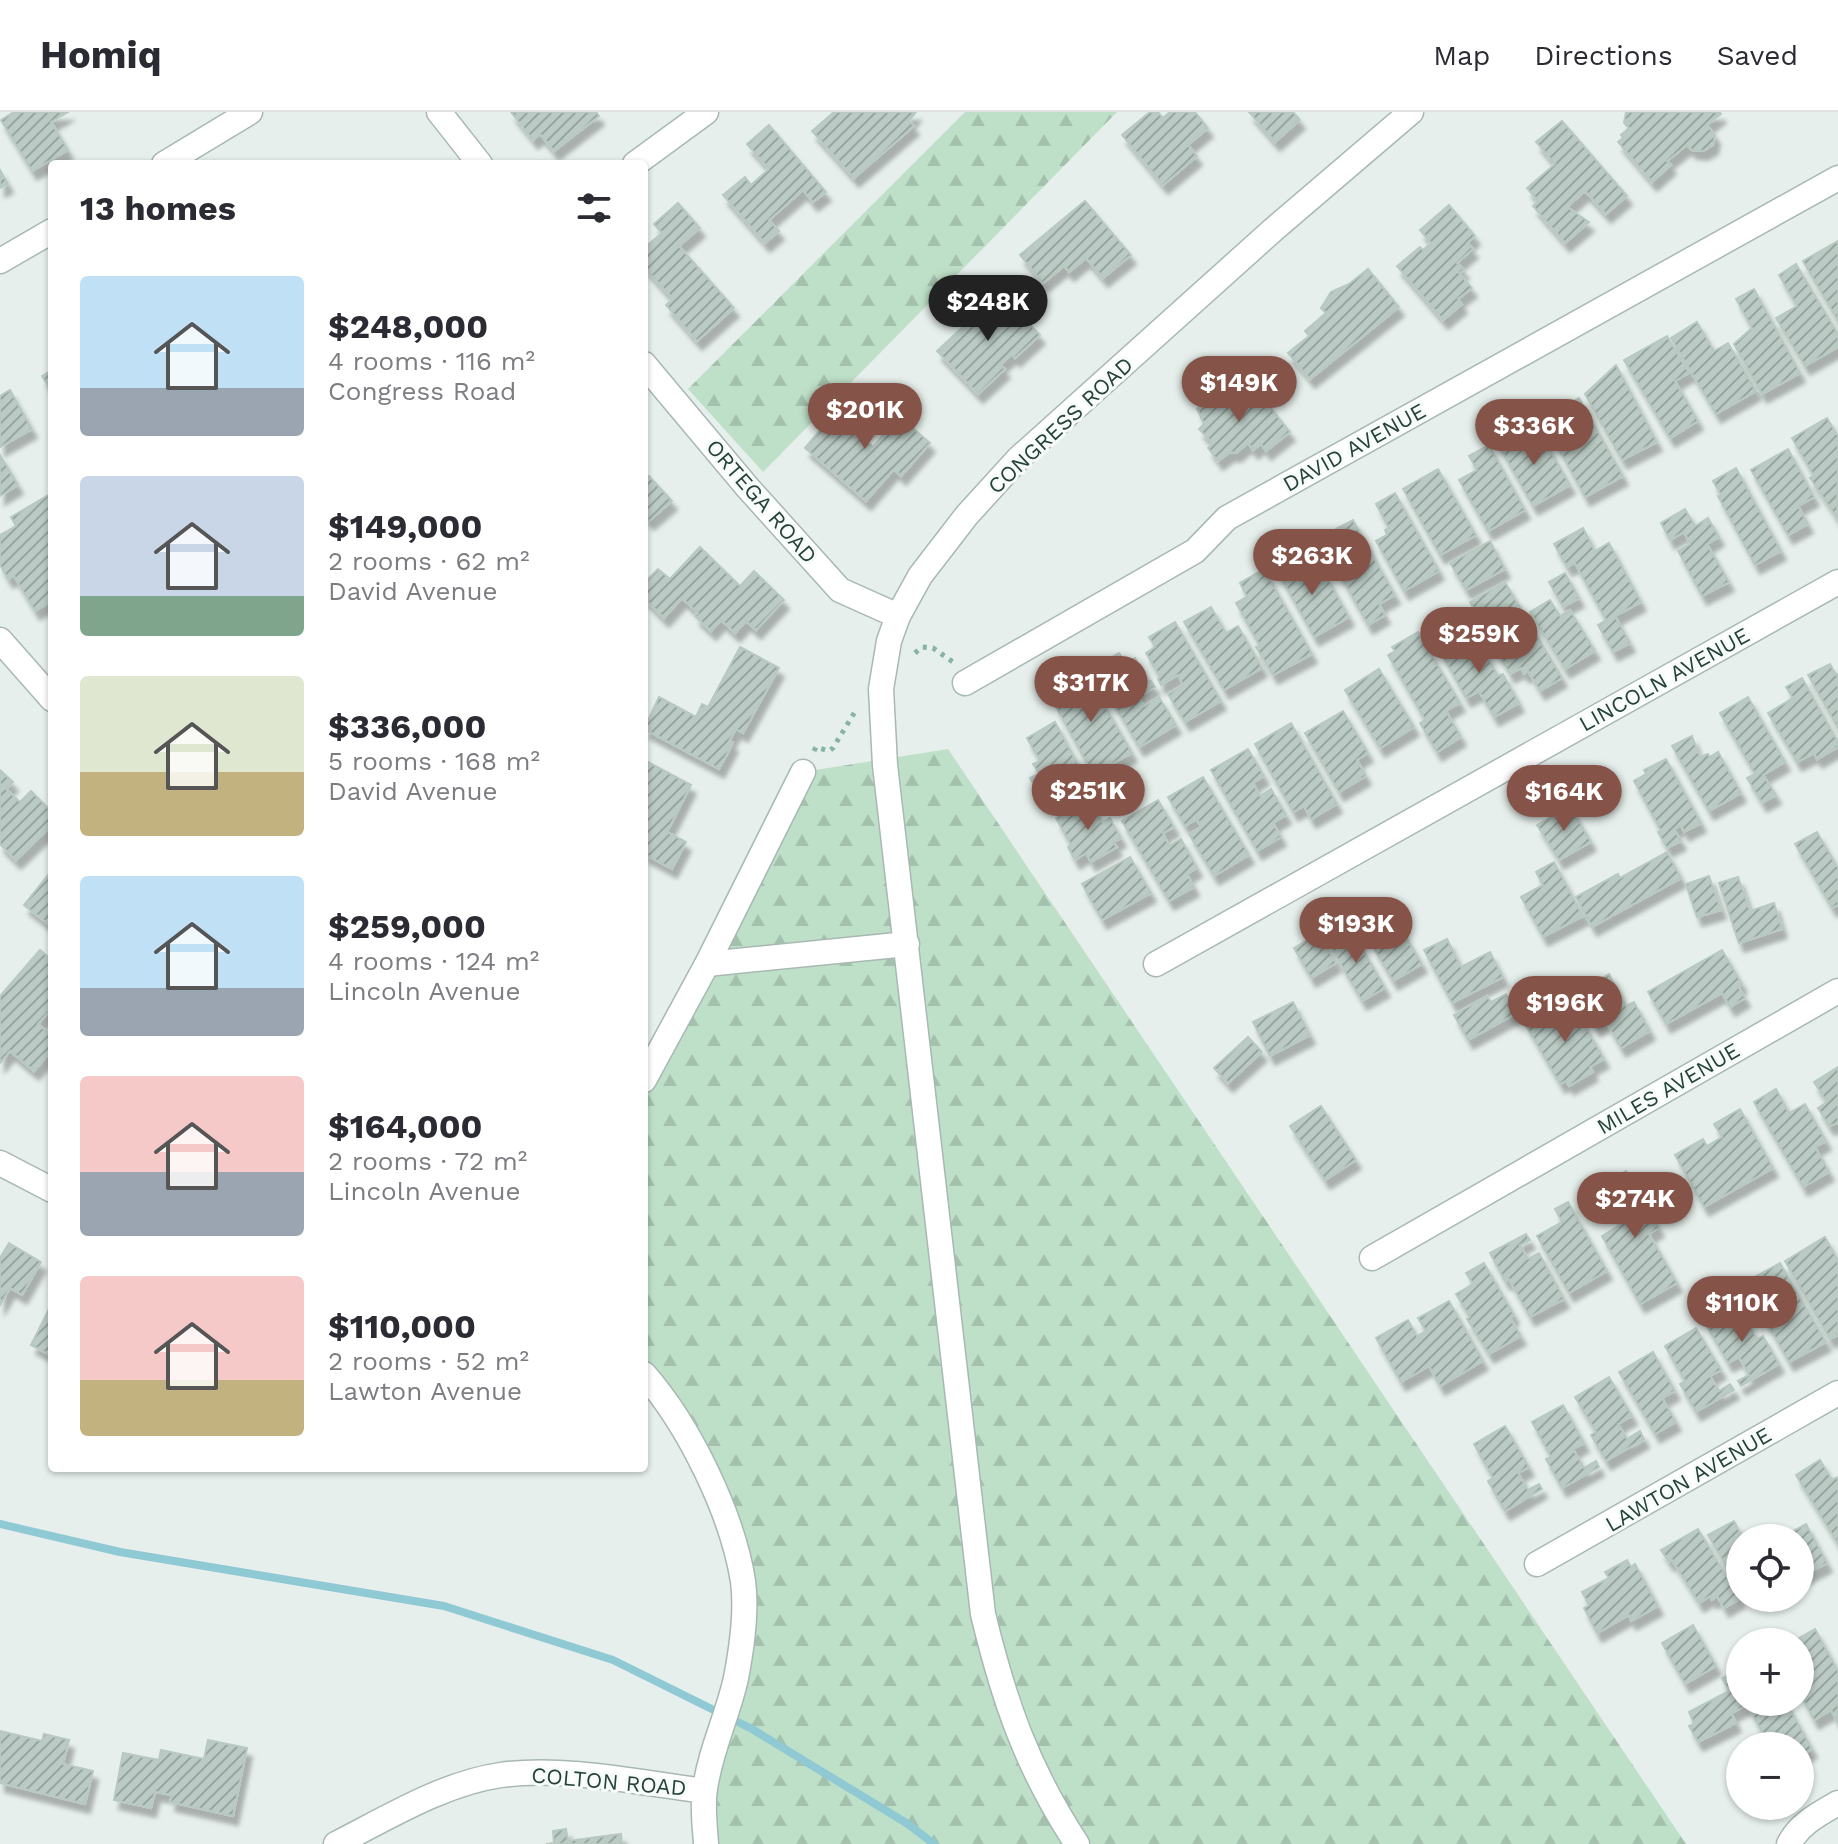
<!DOCTYPE html>
<html lang="en">
<head>
<meta charset="utf-8">
<style>
  body { margin:0; font-family:"Work Sans",sans-serif; background:#f2f2f3; color:#2b2b33; height:100vh; display:flex; flex-direction:column; font-size:30px; white-space:nowrap }
  * { box-sizing:border-box; margin:0 }
  p { font-size:26px; color:#7c7c81 }
  .icon { flex:none; width:44px; height:44px; fill:none; stroke:currentColor; stroke-width:2; stroke-linecap:round; stroke-linejoin:round }
  .map { position:relative; flex:1; overflow:hidden }
  .panel { position:absolute; left:48px; top:48px; width:600px; height:1312px; display:flex; flex-direction:column; background:#fff; border-radius:8px; box-shadow:0 2px 6px #0004 }
  .panel>* { flex:none }
  .controls { position:absolute; left:1726px; top:1412px; display:grid; gap:16px }
  .controls a { display:grid; place-items:center; width:88px; height:88px; border-radius:50%; background:#fff; box-shadow:0 2px 6px #0004; font-size:40px }
  .price { position:absolute; translate:-50% -68px; padding:0 18px; border-radius:28px; background:#855347; color:#fff; font-size:26px; line-height:52px; filter:drop-shadow(0 2px 4px #0008) }
  .price::after { content:''; position:absolute; left:50%; top:48px; width:24px; height:18px; margin-left:-12px; background:inherit; clip-path:polygon(0 0,100% 0,50% 100%) }
  .price.selected { background:#222; color:#fff }
  ul { padding:0; list-style:none }
  li { display:flex; align-items:center; gap:24px; height:200px; padding:0 32px }
  li span { display:grid; place-items:center; flex:none; width:224px; height:160px; border-radius:8px; color:#555 }
  li>.icon { margin-inline-start:auto }
  span .icon { width:96px; height:96px; fill:#fffc; stroke-width:1 }
  li b { font-size:34px }
  h2 { display:flex; justify-content:space-between; align-items:center; height:96px; padding:0 32px; font-size:34px }
  header { display:flex; align-items:center; gap:48px; box-sizing:border-box; height:112px; padding:0 40px; background:#fff; border-bottom:2px solid #e1e1e2 }
  header strong { font-size:38px }
  nav { display:flex; gap:44px; margin-inline-start:auto; font-size:28px }
  .map>svg:first-child { display:block }
</style>
</head>
<body>
<header>
<strong>Homiq</strong>
<nav><a>Map</a><a>Directions</a><a>Saved</a></nav>
</header>
<div class="map">
<svg width="1838" height="1732" viewBox="0 0 1838 1732">
  <defs>
    <pattern id="forest-firs" width="22" height="20" patternUnits="userSpaceOnUse" patternTransform="scale(2)"><rect width="22" height="20" fill="#bfe0c8"/><path d="M5 1l3.5 6h-7zM16 11l3.5 6h-7z" fill="#a4c1ad"/></pattern>
    <pattern id="building-hatch" width="6" height="6" patternUnits="userSpaceOnUse" patternTransform="scale(2)"><rect width="6" height="6" fill="#bbcac4"/><path d="M-1 1l2-2M0 6l6-6M5 7l2-2" fill="none" stroke="#98a6a0"/></pattern>
    <filter id="shadow"><feDropShadow dx="5" dy="9" stdDeviation="2" flood-color="#0004"/></filter>
  </defs>
  <rect width="100%" height="100%" fill="#e6efeb"/>
  <g fill="url(#forest-firs)">
    <polygon points="965,0 1117,0 763,360 688,277"/>
    <polygon points="948,637 1686,1732 706,1732 737,1561 730,1420 644,1262 644,968 803,660"/>
  </g>
  <g fill="none" stroke-linecap="round" stroke-linejoin="round">
    <polyline stroke="#8ec9d4" stroke-width="8" points="0,1412 120,1440 444,1494 613,1548 752,1617 908,1712 934,1732"/>
  </g>
  <g fill="url(#building-hatch)" stroke="#b8c9c2" stroke-width="2" filter="url(#shadow)">
    <polygon points="14,0 68,0 51,10 68,38 32,59 1,8"/>
    <polygon points="511,0 596,0 599,4 554,39 540,22 533,28"/>
    <polygon points="834,0 916,0 909,9 914,14 854,66 812,19"/>
    <polygon points="1150,0 1158,0 1163,6 1170,0 1195,0 1208,16 1188,33 1197,44 1163,73 1122,23"/>
    <polygon points="1249,0 1293,0 1300,8 1275,30"/>
    <polygon points="1626,0 1719,0 1721,2 1707,13 1715,23 1713,33 1703,39 1692,38 1687,33 1667,49 1671,53 1652,70 1618,30 1623,26 1621,23 1629,16 1624,11"/>
    <polygon points="1562,9 1627,84 1606,102 1585,79 1567,95 1589,110 1565,131 1533,94 1538,89 1527,76 1555,52 1536,30"/>
    <polygon points="769,13 826,80 813,90 803,78 769,108 779,119 765,131 723,83 745,65 751,73 769,57 747,32"/>
    <polygon points="0,58 8,72 0,76"/>
    <polygon points="1085,89 1131,143 1103,166 1086,146 1069,160 1064,154 1043,171 1020,143"/>
    <polygon points="678,91 700,116 679,134 734,196 697,229 666,193 673,187 644,155 644,136 662,121 654,112"/>
    <polygon points="1449,93 1475,124 1467,131 1473,137 1457,151 1464,158 1459,161 1472,176 1458,187 1462,192 1443,208 1397,154 1420,135 1423,138 1431,131 1420,118"/>
    <polygon points="1838,129 1838,209 1803,149"/>
    <polygon points="1796,152 1838,222 1838,235 1805,254 1776,206 1797,194 1779,163"/>
    <polygon points="1368,157 1399,195 1310,267 1288,241 1309,224 1305,219 1326,201 1321,196 1331,180 1349,172"/>
    <polygon points="1754,177 1800,261 1762,282 1734,232 1752,216 1736,187"/>
    <polygon points="999,181 1040,223 1015,246 1012,242 1000,253 1005,257 978,282 937,239"/>
    <polygon points="1697,210 1714,239 1728,231 1756,279 1716,302 1671,226"/>
    <polygon points="1667,224 1689,261 1675,269 1698,309 1670,326 1624,248"/>
    <polygon points="1616,253 1657,330 1622,348 1585,282"/>
    <polygon points="52,258 52,280 42,264"/>
    <polygon points="1221,273 1229,283 1232,281 1238,288 1246,286 1252,295 1263,286 1290,320 1266,339 1261,332 1253,338 1248,331 1236,341 1230,340 1218,349 1208,336 1213,332 1199,317 1204,312 1197,297"/>
    <polygon points="10,278 32,317 0,335 0,284"/>
    <polygon points="1579,286 1623,364 1585,385 1542,306"/>
    <polygon points="844,290 869,311 859,323 873,335 899,304 930,331 901,364 894,357 866,389 805,336"/>
    <polygon points="1827,306 1838,324 1837,406 1810,366 1814,364 1792,326"/>
    <polygon points="1516,318 1524,332 1541,322 1570,373 1533,394 1496,329"/>
    <polygon points="1489,333 1525,398 1488,419 1459,368 1477,358 1469,344"/>
    <polygon points="1788,337 1814,385 1798,394 1808,412 1788,423 1751,358"/>
    <polygon points="0,343 18,373 0,384"/>
    <polygon points="1736,356 1781,439 1755,453 1718,384 1721,383 1713,369"/>
    <polygon points="1438,357 1476,423 1440,443 1403,377"/>
    <polygon points="649,364 672,389 649,409 644,404 644,367"/>
    <polygon points="52,381 52,489 35,499 14,464 8,467 0,453 0,423 16,414 11,405"/>
    <polygon points="1395,381 1439,459 1404,479 1376,429 1387,423 1385,418 1389,416 1376,392"/>
    <polygon points="1685,397 1695,414 1708,406 1719,425 1707,432 1729,470 1702,484 1678,439 1690,432 1684,420 1670,428 1661,411"/>
    <polygon points="1353,408 1395,483 1379,492 1385,503 1368,513 1334,452 1345,445 1343,441 1348,438 1336,417"/>
    <polygon points="1583,416 1595,439 1609,431 1641,490 1615,504 1630,531 1613,540 1598,513 1606,508 1575,451 1567,455 1554,432"/>
    <polygon points="1490,429 1505,457 1466,478 1450,451"/>
    <polygon points="700,435 740,474 754,459 784,488 756,518 746,509 735,521 721,508 711,519 695,504 698,501 682,486 664,506 644,486 644,471 658,457 670,467"/>
    <polygon points="1293,442 1305,464 1310,461 1313,466 1324,460 1349,505 1314,525 1274,453"/>
    <polygon points="1264,457 1312,542 1273,563 1256,535 1260,534 1236,491 1247,485 1240,471"/>
    <polygon points="1565,461 1579,486 1563,495 1549,470"/>
    <polygon points="1505,470 1562,566 1540,579 1528,559 1524,562 1521,556 1510,562 1495,536 1510,528 1504,516 1490,524 1470,490"/>
    <polygon points="1550,488 1560,504 1570,498 1595,539 1565,557 1530,500"/>
    <polygon points="1211,495 1226,521 1238,514 1262,556 1224,578 1184,510"/>
    <polygon points="1175,510 1221,589 1185,610 1168,582 1183,573 1178,563 1161,573 1158,567 1160,565 1146,541 1155,535 1149,525"/>
    <polygon points="1418,520 1460,591 1446,599 1461,625 1437,640 1420,611 1425,608 1388,543 1395,539 1392,535"/>
    <polygon points="1474,521 1498,564 1503,562 1519,591 1494,605 1479,579 1466,586 1440,539"/>
    <polygon points="740,535 779,556 743,621 736,617 729,629 733,631 719,657 644,617 659,585 696,605 702,592 708,595"/>
    <polygon points="1119,541 1125,551 1135,546 1149,570 1151,569 1155,575 1138,585 1144,594 1159,585 1176,613 1139,635 1093,556"/>
    <polygon points="1830,552 1836,563 1838,562 1838,616 1808,563"/>
    <polygon points="1379,557 1414,615 1380,636 1345,578"/>
    <polygon points="1085,559 1132,641 1093,662 1055,593 1067,586 1059,574"/>
    <polygon points="1802,566 1838,630 1838,635 1817,647 1814,641 1797,650 1768,601 1793,586 1786,575"/>
    <polygon points="1748,585 1785,650 1763,663 1776,683 1762,691 1747,666 1755,662 1720,601"/>
    <polygon points="1343,599 1368,641 1357,648 1366,664 1339,680 1305,621"/>
    <polygon points="1055,610 1087,669 1045,692 1030,666 1039,662 1033,652 1040,649 1027,626"/>
    <polygon points="1291,611 1337,692 1311,707 1304,694 1293,700 1255,632"/>
    <polygon points="1692,624 1700,645 1708,642 1710,645 1718,640 1741,681 1709,699 1672,634"/>
    <polygon points="1248,637 1264,664 1253,671 1260,684 1271,677 1286,703 1273,711 1281,725 1257,739 1211,658"/>
    <polygon points="1666,647 1701,711 1684,720 1681,713 1674,717 1681,729 1667,736 1658,720 1661,719 1634,669 1646,662 1644,658"/>
    <polygon points="646,649 691,673 667,720 686,730 672,757 644,742 644,654"/>
    <polygon points="0,658 13,670 6,677 20,690 31,679 52,700 52,713 16,748 0,732"/>
    <polygon points="1203,665 1249,743 1214,764 1189,722 1201,715 1197,707 1185,714 1168,685"/>
    <polygon points="1088,687 1102,710 1110,706 1121,726 1113,730 1117,735 1091,750 1086,741 1075,748 1068,735 1071,733 1056,706"/>
    <polygon points="1158,688 1174,715 1163,721 1169,734 1181,727 1197,756 1187,762 1194,775 1169,789 1122,709"/>
    <polygon points="1570,694 1591,730 1559,748 1537,713"/>
    <polygon points="1817,720 1838,756 1838,793 1832,796 1795,732"/>
    <polygon points="1667,740 1681,766 1592,815 1576,785 1618,762 1620,766"/>
    <polygon points="1130,745 1151,781 1102,808 1082,772"/>
    <polygon points="1554,750 1583,804 1543,825 1521,785 1543,773 1536,760"/>
    <polygon points="52,758 52,815 24,793"/>
    <polygon points="1709,764 1721,798 1697,805 1686,772"/>
    <polygon points="1738,765 1750,799 1774,791 1782,817 1739,831 1719,771"/>
    <polygon points="1351,817 1385,876 1362,889 1328,830"/>
    <polygon points="1402,818 1422,852 1393,869 1373,835"/>
    <polygon points="1319,821 1336,851 1311,866 1294,836"/>
    <polygon points="1447,827 1461,855 1490,840 1503,865 1452,891 1424,838"/>
    <polygon points="40,838 52,848 52,896 38,912 52,924 52,938 34,959 10,939 0,951 0,884"/>
    <polygon points="1722,838 1742,872 1738,874 1745,886 1730,895 1722,881 1666,912 1648,880"/>
    <polygon points="1609,862 1626,894 1634,890 1650,919 1621,936 1606,910 1595,916 1576,880"/>
    <polygon points="1506,882 1517,901 1468,928 1454,903 1487,884 1491,890"/>
    <polygon points="1571,889 1604,947 1590,955 1593,960 1569,974 1566,969 1560,972 1525,912"/>
    <polygon points="1293,890 1310,923 1270,944 1253,910"/>
    <polygon points="1248,925 1262,940 1228,971 1214,956"/>
    <polygon points="1838,955 1838,1011 1829,1014 1818,996 1827,990 1814,970"/>
    <polygon points="1776,977 1789,1001 1805,992 1826,1029 1815,1035 1829,1060 1803,1075 1754,990"/>
    <polygon points="1321,994 1356,1048 1325,1068 1290,1014"/>
    <polygon points="1740,997 1773,1056 1704,1095 1675,1043 1703,1027 1707,1034 1722,1025 1714,1012"/>
    <polygon points="1626,1059 1659,1116 1649,1122 1677,1171 1640,1192 1602,1124 1620,1113 1598,1075"/>
    <polygon points="1568,1090 1607,1159 1569,1181 1537,1124 1562,1110 1555,1097"/>
    <polygon points="1526,1122 1530,1128 1520,1133 1528,1147 1539,1141 1564,1187 1530,1205 1509,1167 1505,1169 1490,1141"/>
    <polygon points="1825,1125 1838,1148 1838,1223 1830,1227 1785,1149"/>
    <polygon points="9,1131 41,1150 22,1183 10,1176 0,1193 0,1146"/>
    <polygon points="1484,1151 1514,1203 1510,1206 1521,1224 1489,1242 1467,1207 1470,1205 1456,1182 1473,1172 1466,1161"/>
    <polygon points="1780,1151 1826,1230 1789,1250 1744,1171"/>
    <polygon points="1449,1189 1483,1249 1440,1274 1429,1254 1401,1270 1376,1226 1408,1208 1417,1224 1426,1219 1418,1206"/>
    <polygon points="52,1191 52,1244 31,1233"/>
    <polygon points="1737,1193 1757,1227 1763,1224 1779,1252 1741,1274 1738,1269 1749,1263 1739,1245 1728,1251 1705,1211"/>
    <polygon points="1696,1216 1721,1258 1710,1264 1719,1279 1730,1272 1734,1278 1696,1300 1680,1272 1685,1269 1665,1234"/>
    <polygon points="1653,1240 1675,1279 1662,1286 1676,1310 1655,1322 1619,1260"/>
    <polygon points="1609,1265 1632,1304 1618,1312 1627,1327 1640,1319 1644,1327 1606,1349 1591,1323 1596,1320 1575,1285"/>
    <polygon points="1563,1293 1584,1331 1573,1337 1584,1356 1596,1349 1599,1355 1562,1376 1546,1347 1551,1345 1532,1310"/>
    <polygon points="1505,1314 1529,1355 1518,1361 1528,1378 1539,1372 1542,1377 1505,1399 1488,1369 1493,1366 1474,1332"/>
    <polygon points="1820,1348 1832,1368 1838,1365 1838,1432 1796,1363"/>
    <polygon points="1734,1409 1743,1426 1740,1426 1740,1478 1708,1423"/>
    <polygon points="1806,1412 1827,1451 1803,1464 1800,1459 1800,1426 1782,1425"/>
    <polygon points="1698,1417 1740,1487 1724,1496 1717,1484 1712,1488 1710,1484 1699,1491 1672,1448 1669,1450 1661,1438"/>
    <polygon points="1627,1448 1631,1455 1635,1452 1658,1494 1631,1509 1629,1503 1597,1521 1584,1496 1589,1493 1582,1480 1609,1466 1605,1460"/>
    <polygon points="1693,1513 1716,1554 1685,1572 1662,1531"/>
    <polygon points="1815,1517 1838,1559 1838,1611 1831,1598 1814,1608 1800,1582 1800,1530 1792,1530"/>
    <polygon points="1738,1559 1740,1590 1786,1590 1812,1637 1800,1644 1800,1634 1770,1634 1747,1593 1731,1601 1736,1611 1698,1630 1689,1614 1694,1612 1689,1600 1729,1579 1722,1566"/>
    <polygon points="0,1619 42,1629 44,1622 69,1628 63,1652 93,1659 85,1692 0,1671"/>
    <polygon points="208,1628 247,1636 233,1704 170,1690 172,1683 155,1680 151,1696 114,1688 123,1641 159,1648 161,1638 204,1647"/>
    <polygon points="566,1717 568,1729 621,1722 622,1732 546,1732 554,1731 553,1719"/>
  </g>
  <g fill="none" stroke-linecap="round" stroke-linejoin="round">
    <defs>
      <g id="minor">
        <polyline points="439,0 480,52"/>
        <polyline points="164,52 250,0"/>
        <polyline points="635,52 706,0"/>
        <polyline points="0,149 52,119"/>
        <polyline points="644,252 748,376 840,478 898,504"/>
        <polyline points="0,528 52,587"/>
        <polyline points="965,571 1195,439 1227,406 1838,66"/>
        <polyline points="707,852 907,832"/>
        <polyline points="1156,852 1838,470"/>
        <polyline points="644,968 707,852 803,660"/>
        <polyline points="0,1051 52,1078"/>
        <polyline points="1372,1146 1838,879"/>
        <path d="M644,1262C689,1313 732,1401 743,1469C747,1499 742,1535 736,1566C728,1603 710,1639 705,1677C702,1695 705,1714 706,1732"/>
        <polyline points="1537,1452 1838,1281"/>
        <path d="M336,1732C387,1706 444,1671 501,1663C563,1654 641,1671 704,1679"/>
        <path d="M1077,1732C1027,1656 1004,1589 983,1502L885,653L881,577L889,529L898,504L920,464L967,403L1018,347L1273,118L1411,0"/>
        <path d="M1789,1732C1799,1712 1819,1702 1838,1691"/>
      </g>
    </defs>
    <use href="#minor" stroke="#a8b8b2" stroke-width="27"/>
    <g stroke="#86b3a5" stroke-width="5" stroke-dasharray="4 6" stroke-linecap="butt">
      <polyline points="915,541 922,535 933,536 953,550"/>
      <polyline points="814,639 816,635 829,639 833,636 856,598"/>
    </g>
    <use href="#minor" stroke="#fff" stroke-width="24"/>
  </g>
  <g text-anchor="middle" stroke-width="6" stroke-linejoin="round" paint-order="stroke">
    <g font-size="22" fill="#24423a" stroke="#f7fbf9">
      <text transform="translate(1060 313) rotate(-43)" y="8">CONGRESS ROAD</text>
      <text transform="translate(1354 335) rotate(-29)" y="8">DAVID AVENUE</text>
      <text transform="translate(762 389) rotate(49)" y="8">ORTEGA ROAD</text>
      <text transform="translate(1664 567) rotate(-29)" y="8">LINCOLN AVENUE</text>
      <text transform="translate(1668 976) rotate(-30)" y="8">MILES AVENUE</text>
      <text transform="translate(1688 1367) rotate(-30)" y="8">LAWTON AVENUE</text>
      <text transform="translate(609 1669) rotate(5)" y="8">COLTON ROAD</text>
    </g>
  </g>
</svg>
<div class="controls">
<a><svg class="icon" aria-label="locate" viewBox="0 0 24 24"><circle cx="12" cy="12" r="6"/><path d="M12 2v4M12 18v4M2 12h4M18 12h4"/></svg></a>
<a>+</a>
<a>−</a>
</div>
<b class="price selected" style="left:988px;top:231px">$248K</b>
<b class="price" style="left:1239px;top:312px">$149K</b>
<b class="price" style="left:865px;top:339px">$201K</b>
<b class="price" style="left:1534px;top:355px">$336K</b>
<b class="price" style="left:1312px;top:485px">$263K</b>
<b class="price" style="left:1479px;top:563px">$259K</b>
<b class="price" style="left:1091px;top:612px">$317K</b>
<b class="price" style="left:1088px;top:720px">$251K</b>
<b class="price" style="left:1564px;top:721px">$164K</b>
<b class="price" style="left:1356px;top:853px">$193K</b>
<b class="price" style="left:1565px;top:932px">$196K</b>
<b class="price" style="left:1635px;top:1128px">$274K</b>
<b class="price" style="left:1742px;top:1232px">$110K</b>
<section class="panel">
<h2>13 homes<svg class="icon" aria-label="filters" viewBox="0 0 24 24"><path d="M4 7h16M4 17h16"/><circle cx="9" cy="7" r="2"/><circle cx="15" cy="17" r="2"/></svg></h2>
<ul>
<li><span style="background:linear-gradient(#bfe0f5 70%,#9aa5b1 0)"><svg class="icon" aria-label="home" viewBox="0 0 24 24"><path d="M3 11l9-7 9 7M6 9v11h12V9"/></svg></span><div><b>$248,000</b><p>4 rooms · 116 m²</p><p>Congress Road</p></div></li>
<li><span style="background:linear-gradient(#c9d6e8 75%,#7fa58c 0)"><svg class="icon" aria-label="home" viewBox="0 0 24 24"><path d="M3 11l9-7 9 7M6 9v11h12V9"/></svg></span><div><b>$149,000</b><p>2 rooms · 62 m²</p><p>David Avenue</p></div></li>
<li><span style="background:linear-gradient(#dfe7d0 60%,#c2b280 0)"><svg class="icon" aria-label="home" viewBox="0 0 24 24"><path d="M3 11l9-7 9 7M6 9v11h12V9"/></svg></span><div><b>$336,000</b><p>5 rooms · 168 m²</p><p>David Avenue</p></div></li>
<li><span style="background:linear-gradient(#bfe0f5 70%,#9aa5b1 0)"><svg class="icon" aria-label="home" viewBox="0 0 24 24"><path d="M3 11l9-7 9 7M6 9v11h12V9"/></svg></span><div><b>$259,000</b><p>4 rooms · 124 m²</p><p>Lincoln Avenue</p></div></li>
<li><span style="background:linear-gradient(#f6c9c9 60%,#9aa5b1 0)"><svg class="icon" aria-label="home" viewBox="0 0 24 24"><path d="M3 11l9-7 9 7M6 9v11h12V9"/></svg></span><div><b>$164,000</b><p>2 rooms · 72 m²</p><p>Lincoln Avenue</p></div></li>
<li><span style="background:linear-gradient(#f6c9c9 65%,#c2b280 0)"><svg class="icon" aria-label="home" viewBox="0 0 24 24"><path d="M3 11l9-7 9 7M6 9v11h12V9"/></svg></span><div><b>$110,000</b><p>2 rooms · 52 m²</p><p>Lawton Avenue</p></div></li>
</ul>
</section>
</div>
</body>
</html>
